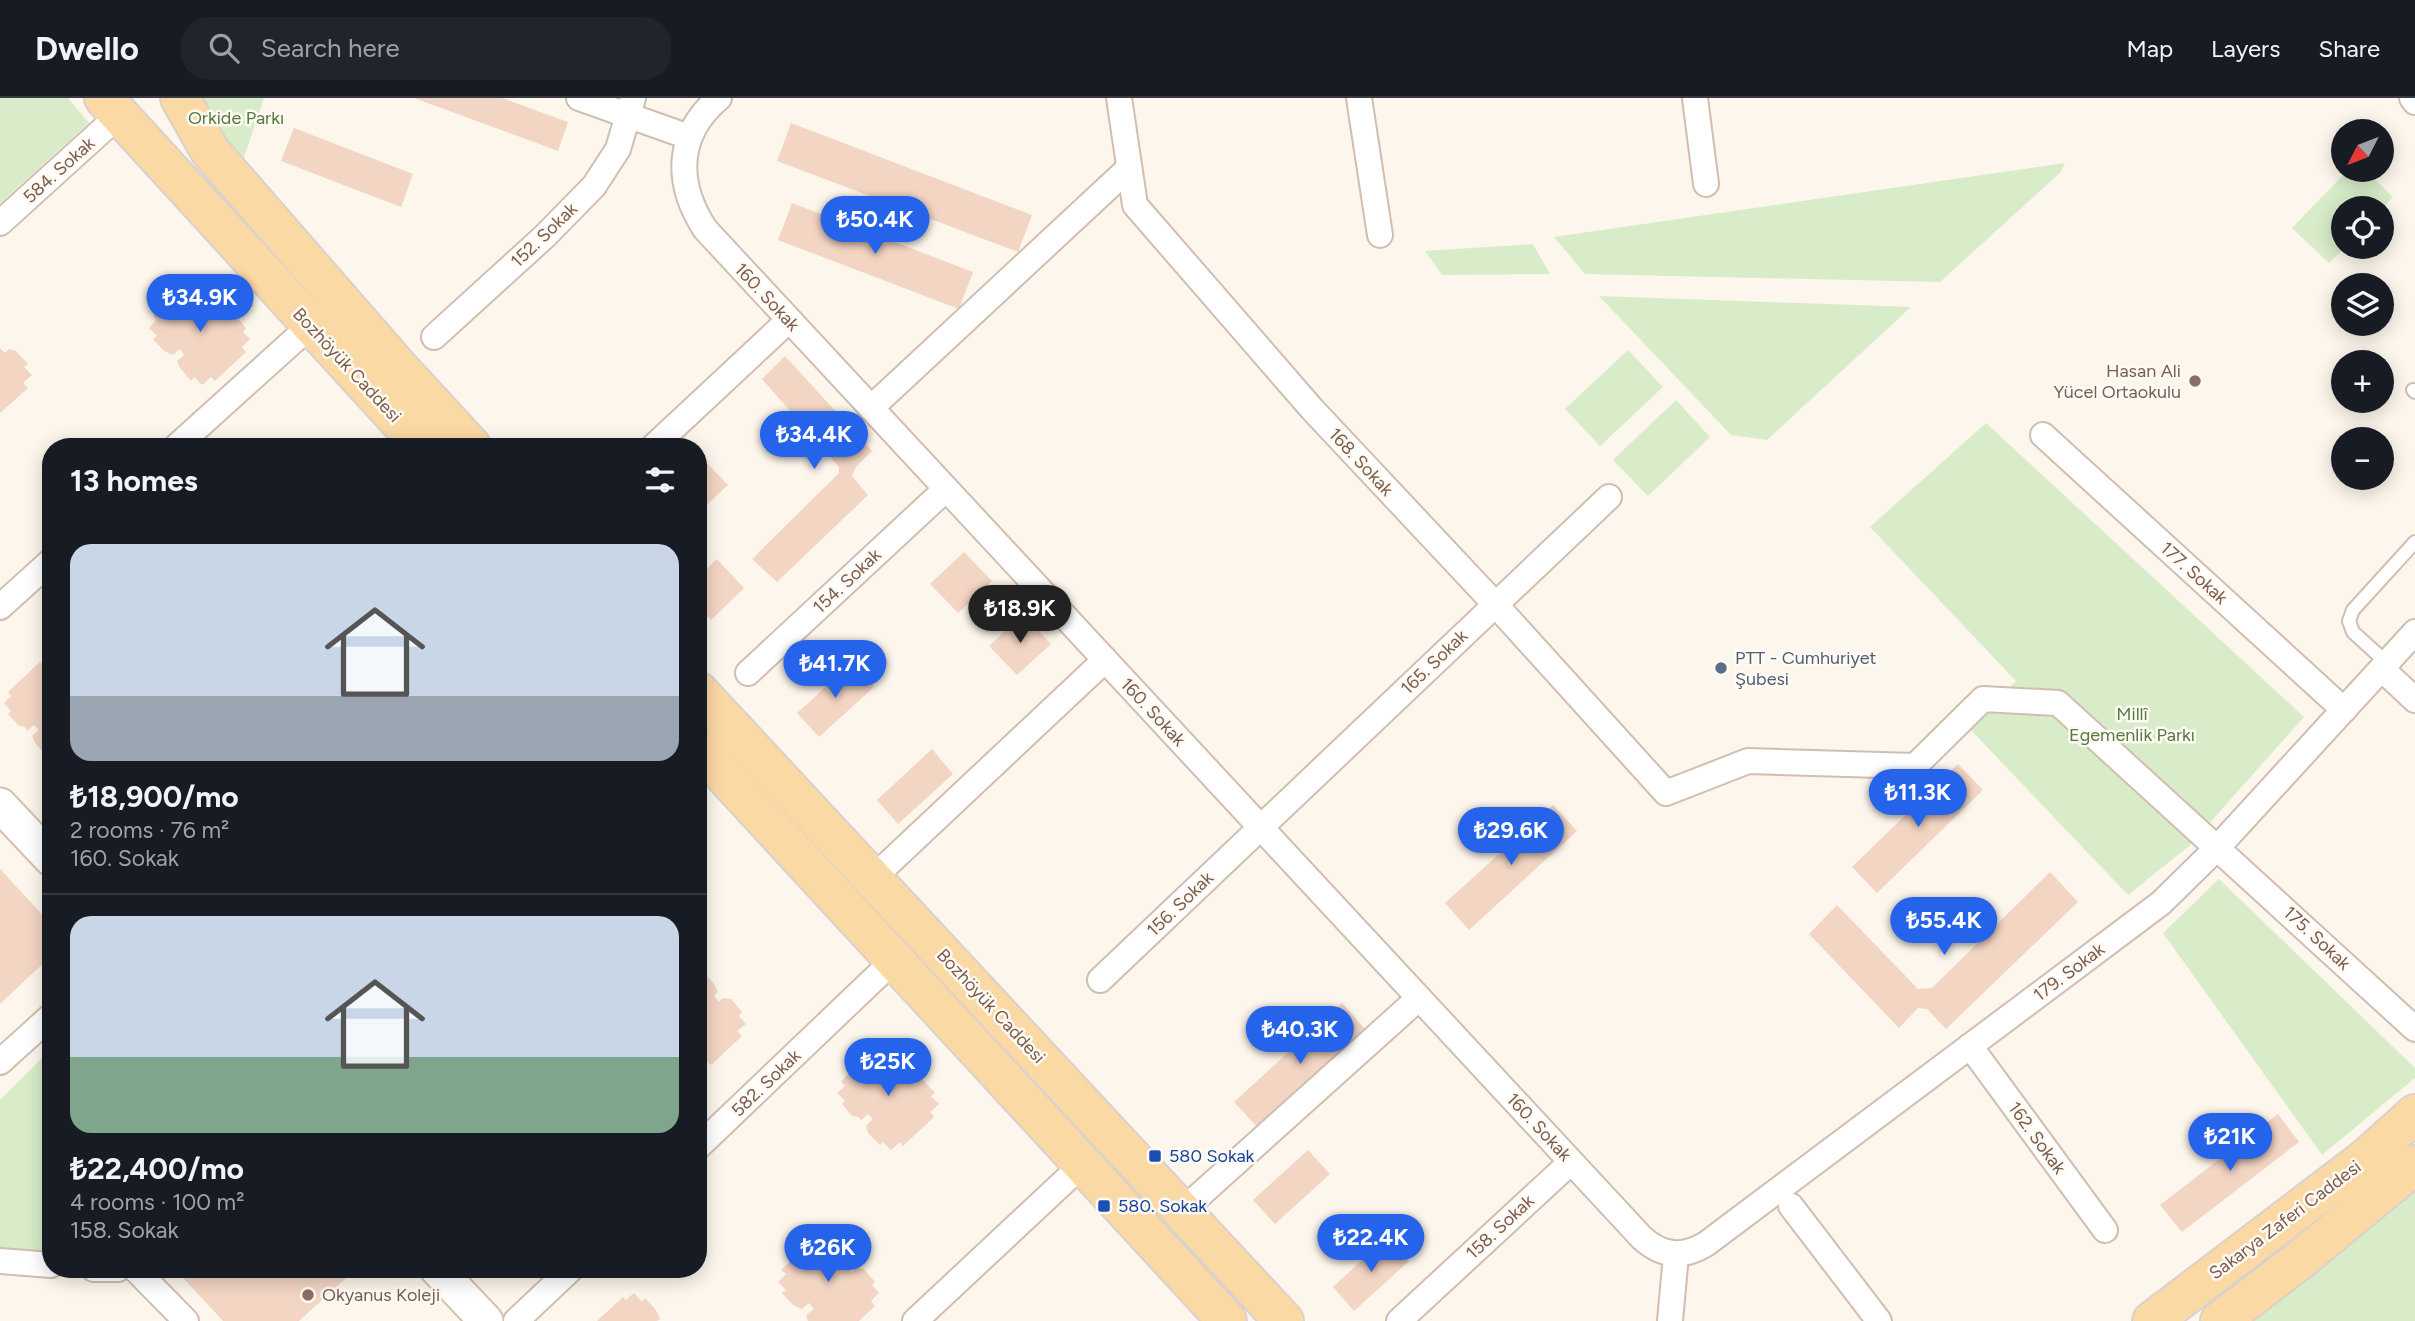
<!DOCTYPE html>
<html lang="en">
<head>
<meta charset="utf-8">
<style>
  body { margin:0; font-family:Figtree,sans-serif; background:#20242c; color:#f1f3f6; height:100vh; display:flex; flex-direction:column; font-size:26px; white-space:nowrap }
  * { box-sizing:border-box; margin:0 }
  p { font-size:23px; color:#9ea1a6 }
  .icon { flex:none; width:38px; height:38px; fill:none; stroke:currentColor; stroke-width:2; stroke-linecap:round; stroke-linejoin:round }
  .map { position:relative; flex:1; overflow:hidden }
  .drawer { position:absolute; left:42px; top:340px; width:665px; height:840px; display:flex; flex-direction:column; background:#171b24; border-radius:28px; box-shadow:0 4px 18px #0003 }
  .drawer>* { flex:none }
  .needle { width:46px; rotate:228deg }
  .tools { position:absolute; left:2331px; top:21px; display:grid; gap:14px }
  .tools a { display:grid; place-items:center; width:63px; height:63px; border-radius:50%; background:#171b24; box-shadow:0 4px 18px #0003; font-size:35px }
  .price { position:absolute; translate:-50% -60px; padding:0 16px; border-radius:24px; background:#2563eb; color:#fff; font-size:23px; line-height:46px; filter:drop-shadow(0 2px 4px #0008) }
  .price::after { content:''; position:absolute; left:50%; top:42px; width:21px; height:16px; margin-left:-10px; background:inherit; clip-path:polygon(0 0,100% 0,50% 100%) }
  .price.selected { background:#222; color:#fff }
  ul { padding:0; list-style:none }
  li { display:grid; align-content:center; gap:14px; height:371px; padding:0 28px }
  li+li { border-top:2px solid #363941 }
  li span { display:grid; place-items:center; height:217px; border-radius:21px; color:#555 }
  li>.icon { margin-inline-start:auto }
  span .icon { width:126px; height:126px; fill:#fffc; stroke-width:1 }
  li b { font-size:30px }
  h2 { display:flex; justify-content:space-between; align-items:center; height:84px; padding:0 28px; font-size:30px }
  header { display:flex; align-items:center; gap:42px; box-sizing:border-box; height:98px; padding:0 35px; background:#171b24; border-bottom:2px solid #363941 }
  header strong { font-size:33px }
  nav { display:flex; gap:38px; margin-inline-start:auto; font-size:24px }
  .search { width:490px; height:63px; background:#20242c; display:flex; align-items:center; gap:18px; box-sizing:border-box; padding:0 24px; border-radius:28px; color:#9ea1a6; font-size:26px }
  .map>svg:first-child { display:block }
</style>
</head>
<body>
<header>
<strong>Dwello</strong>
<div class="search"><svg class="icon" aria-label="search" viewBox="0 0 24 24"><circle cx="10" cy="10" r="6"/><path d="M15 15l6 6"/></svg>Search here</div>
<nav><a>Map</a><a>Layers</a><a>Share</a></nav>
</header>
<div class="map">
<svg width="2415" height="1223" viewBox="0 0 2415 1223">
  <rect width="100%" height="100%" fill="#fdf6ec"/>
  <g fill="#d8ecc9">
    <polygon points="0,0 68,0 89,25 0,105"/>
    <polygon points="200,0 264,0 242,65"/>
    <polygon points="2065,65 2061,74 1940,184 1585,176 1554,139"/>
    <polygon points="2348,72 2365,72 2393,99 2382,110 2343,110 2345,149 2329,165 2292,130"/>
    <polygon points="1533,146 1550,176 1442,177 1425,153"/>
    <polygon points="1599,198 1911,209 1767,342 1731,337"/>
    <polygon points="1628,252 1663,289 1600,348 1565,311"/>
    <polygon points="1676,302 1710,339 1648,398 1613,362"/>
    <polygon points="1986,325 2304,619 2189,748 2128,797 1969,630 2016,583 1870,429"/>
    <polygon points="2219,781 2415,970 2415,980 2322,1057 2163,835"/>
    <polygon points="51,951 51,1154 0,1150 0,1002"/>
    <polygon points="2415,1087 2415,1223 2245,1223"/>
  </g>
  <g fill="#f3d5c3">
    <polygon points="414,0 502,0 568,24 558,53"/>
    <polygon points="791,25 1032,117 1018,154 777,63"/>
    <polygon points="294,30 413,76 401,109 281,63"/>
    <polygon points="792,105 973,174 959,211 778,142"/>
    <polygon points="196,184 204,193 208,190 218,201 222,210 218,214 224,220 228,215 235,217 246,230 243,234 250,241 242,249 246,254 215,283 211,279 202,287 194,279 191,283 180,270 177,263 184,257 180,251 173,257 164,253 153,241 157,238 149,230 156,222 153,218 185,188 188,192"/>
    <polygon points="0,250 5,255 9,251 16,253 28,266 24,269 32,277 23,285 28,290 0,315"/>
    <polygon points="785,258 872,353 856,369 852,378 868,397 777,484 752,461 839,375 839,369 762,281"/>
    <polygon points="700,358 728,387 698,415 698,360"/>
    <polygon points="964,454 992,483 958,515 930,486"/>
    <polygon points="717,461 744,490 711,522 698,509 698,479"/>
    <polygon points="1023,516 1051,546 1017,577 989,548"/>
    <polygon points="51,560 51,653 46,658 35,645 32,638 39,632 34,627 27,633 25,629 19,628 8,616 11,613 4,605 11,598 8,594 40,564 43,567"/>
    <polygon points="852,565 874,589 819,639 797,615"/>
    <polygon points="932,651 953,676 898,726 877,702"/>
    <polygon points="1958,666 1983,692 1877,795 1852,769"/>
    <polygon points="1553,707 1577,733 1469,832 1445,805"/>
    <polygon points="0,771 51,826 51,858 0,906"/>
    <polygon points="2050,774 2078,804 1946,931 1927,911 1918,910 1899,930 1809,836 1837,807 1918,891 1932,890"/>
    <polygon points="703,874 714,886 718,894 714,898 719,904 723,900 731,901 742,914 739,918 746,926 737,933 742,938 711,967 707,963 698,972 698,875 700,877"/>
    <polygon points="1342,905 1366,932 1258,1030 1234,1004"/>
    <polygon points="885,949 893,958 896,954 907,966 910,975 906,979 912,984 916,980 923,982 935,995 931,998 939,1006 930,1014 934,1019 903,1048 900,1044 891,1052 883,1044 880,1047 868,1035 866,1028 873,1021 868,1016 861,1022 858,1019 852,1018 842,1006 845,1003 837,995 845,988 841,983 873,953 876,957"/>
    <polygon points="2278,1016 2299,1044 2182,1134 2160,1107"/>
    <polygon points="1308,1052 1330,1076 1275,1126 1253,1102"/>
    <polygon points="825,1138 833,1147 837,1144 848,1155 851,1164 847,1168 852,1174 857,1169 864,1171 875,1184 872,1187 879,1195 871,1203 875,1208 859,1223 808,1223 806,1217 814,1211 809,1205 802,1211 793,1207 782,1195 786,1192 778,1184 786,1176 781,1172 814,1142 817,1146"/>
    <polygon points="1387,1139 1409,1163 1354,1213 1333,1189"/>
    <polygon points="175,1171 356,1171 299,1223 223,1223"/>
    <polygon points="634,1195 642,1204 645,1200 656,1212 660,1221 657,1223 597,1223 623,1199 626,1202"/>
  </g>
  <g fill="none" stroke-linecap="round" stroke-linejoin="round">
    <defs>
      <g id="lane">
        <polyline points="2413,292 2415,294"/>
        <polyline points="2387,565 2353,534 2349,523 2353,512 2415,444"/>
      </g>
      <g id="street">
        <polyline points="579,0 689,39"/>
        <path d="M719,0C676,36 675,85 705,131L1642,1140C1662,1158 1683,1160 1706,1146L2161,805L2218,749L2415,534"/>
        <polyline points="1119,0 1135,107 1312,311 1495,506 1666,695 1748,663 1915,668 1983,601 2058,605 2415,931"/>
        <polyline points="1359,0 1380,137"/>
        <polyline points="1695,0 1706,86"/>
        <polyline points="2412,0 2415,4"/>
        <polyline points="0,125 118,18"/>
        <polyline points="434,239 545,138 594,88 618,51 633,0"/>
        <polyline points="871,310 1129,70"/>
        <polyline points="2043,337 2344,612"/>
        <polyline points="177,348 311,227"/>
        <polyline points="654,348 789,222"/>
        <polyline points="0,509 51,463"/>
        <polyline points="2382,571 2415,602"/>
        <polyline points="748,575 946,391"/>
        <polyline points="873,780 1105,562"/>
        <polyline points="1100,882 1609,399"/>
        <polyline points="1970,948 2105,1132"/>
        <polyline points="0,964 51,918"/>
        <polyline points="698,1049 894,862"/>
        <polyline points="1791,1108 1879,1223"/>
        <polyline points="1182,1113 1419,900"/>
        <polyline points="0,1163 51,1167"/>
        <polyline points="94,1171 118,1171"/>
        <polyline points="135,1171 186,1223"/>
        <polyline points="516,1223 571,1171"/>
        <polyline points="915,1223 1083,1066"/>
        <polyline points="1399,1223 1571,1064"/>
        <polyline points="1670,1223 1676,1157"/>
      </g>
      <g id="secondary">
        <polyline points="0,707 51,761"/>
        <polyline points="437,1171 486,1223"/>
      </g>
      <g id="primary">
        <polyline points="104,0 422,348"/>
        <polyline points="180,0 210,53 400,271 471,348"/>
        <polyline points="698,593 1284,1223"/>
        <polyline points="698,649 1227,1223"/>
        <polyline points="2152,1223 2365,1061 2415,1016"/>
        <polyline points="2220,1223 2301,1161 2415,1067"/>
      </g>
    </defs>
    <use href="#lane" stroke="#d1beb0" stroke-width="16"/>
    <use href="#street" stroke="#d1beb0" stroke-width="28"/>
    <use href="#secondary" stroke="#d6c0b0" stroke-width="37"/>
    <use href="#primary" stroke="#dad1cd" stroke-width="42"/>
    <use href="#lane" stroke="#fff" stroke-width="12"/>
    <use href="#street" stroke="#fff" stroke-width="24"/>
    <use href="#secondary" stroke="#fff" stroke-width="33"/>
    <use href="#primary" stroke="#fbd9a5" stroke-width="38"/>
  </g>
  <g fill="#8d6e63" stroke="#fffaf3" stroke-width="2.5">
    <circle cx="2195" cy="283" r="7"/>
    <circle cx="308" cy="1197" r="7"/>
  </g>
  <circle fill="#5c6f8a" stroke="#fffaf3" stroke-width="2.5" cx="1721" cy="570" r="7"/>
  <g fill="#1a4fb4" stroke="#fffaf3" stroke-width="2.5">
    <rect x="1148" y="1051" width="14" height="14" rx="3.5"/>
    <rect x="1097" y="1101" width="14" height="14" rx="3.5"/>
  </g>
  <g text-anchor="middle" stroke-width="5" stroke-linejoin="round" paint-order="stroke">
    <g font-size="18" fill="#537a41" stroke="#fffaf3">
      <text x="236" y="26">Orkide Parkı</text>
      <text x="2132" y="622">Millî<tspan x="2132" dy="21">Egemenlik Parkı</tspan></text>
    </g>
    <g font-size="18" fill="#7a5c4d" stroke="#fffaf3">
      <text transform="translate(59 72) rotate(-42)" y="6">584. Sokak</text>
      <text transform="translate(544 137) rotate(-44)" y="6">152. Sokak</text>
      <text transform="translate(767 199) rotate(47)" y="6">160. Sokak</text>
      <text transform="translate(347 267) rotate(47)" y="6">Bozhöyük Caddesi</text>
      <text transform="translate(1361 364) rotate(47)" y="6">168. Sokak</text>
      <text transform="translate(2194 475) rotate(42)" y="6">177. Sokak</text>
      <text transform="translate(847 483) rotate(-43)" y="6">154. Sokak</text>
      <text transform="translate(1434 564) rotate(-44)" y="6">165. Sokak</text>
      <text transform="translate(1153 614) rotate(47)" y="6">160. Sokak</text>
      <text transform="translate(1180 806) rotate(-44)" y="6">156. Sokak</text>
      <text transform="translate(2317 840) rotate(43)" y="6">175. Sokak</text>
      <text transform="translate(2069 874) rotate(-37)" y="6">179. Sokak</text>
      <text transform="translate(991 908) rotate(47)" y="6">Bozhöyük Caddesi</text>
      <text transform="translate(766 985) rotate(-44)" y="6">582. Sokak</text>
      <text transform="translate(1539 1029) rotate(47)" y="6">160. Sokak</text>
      <text transform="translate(2037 1040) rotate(54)" y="6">162. Sokak</text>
      <text transform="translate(2285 1122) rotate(-37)" y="6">Sakarya Zaferi Caddesi</text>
      <text transform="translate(1500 1129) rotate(-43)" y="6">158. Sokak</text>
    </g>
    <g font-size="18" fill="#785e54" stroke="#fffaf3" text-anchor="end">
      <text x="2181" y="279">Hasan Ali<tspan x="2181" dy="21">Yücel Ortaokulu</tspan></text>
      <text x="322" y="1203" text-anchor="start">Okyanus Koleji</text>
    </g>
    <g font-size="18" fill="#4e5e75" stroke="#fffaf3" text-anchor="start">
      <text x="1735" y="566">PTT - Cumhuriyet<tspan x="1735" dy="21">Şubesi</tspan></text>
    </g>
    <g font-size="18" fill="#164399" stroke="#fffaf3" text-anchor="start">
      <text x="1169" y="1064">580 Sokak</text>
      <text x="1118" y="1114">580. Sokak</text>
    </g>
  </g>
</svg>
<div class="tools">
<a><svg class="needle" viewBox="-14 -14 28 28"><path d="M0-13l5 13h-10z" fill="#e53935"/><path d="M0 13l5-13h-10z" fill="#9ea1a6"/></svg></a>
<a><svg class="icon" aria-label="locate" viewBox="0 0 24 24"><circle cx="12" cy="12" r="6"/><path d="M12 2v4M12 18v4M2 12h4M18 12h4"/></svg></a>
<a><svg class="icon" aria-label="layers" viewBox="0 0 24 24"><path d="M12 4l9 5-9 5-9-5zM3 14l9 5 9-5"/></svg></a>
<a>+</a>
<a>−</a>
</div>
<b class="price" style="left:875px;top:158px">₺50.4K</b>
<b class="price" style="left:200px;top:236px">₺34.9K</b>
<b class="price" style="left:814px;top:373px">₺34.4K</b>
<b class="price selected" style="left:1020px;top:547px">₺18.9K</b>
<b class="price" style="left:835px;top:602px">₺41.7K</b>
<b class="price" style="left:1918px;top:731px">₺11.3K</b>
<b class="price" style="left:1511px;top:769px">₺29.6K</b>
<b class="price" style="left:1944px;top:859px">₺55.4K</b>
<b class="price" style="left:1300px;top:968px">₺40.3K</b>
<b class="price" style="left:888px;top:1000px">₺25K</b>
<b class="price" style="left:2230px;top:1075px">₺21K</b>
<b class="price" style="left:1371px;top:1176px">₺22.4K</b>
<b class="price" style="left:828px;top:1186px">₺26K</b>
<section class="drawer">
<h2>13 homes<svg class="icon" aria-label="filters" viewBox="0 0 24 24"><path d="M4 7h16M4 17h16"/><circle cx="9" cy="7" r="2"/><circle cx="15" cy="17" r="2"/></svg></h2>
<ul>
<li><span style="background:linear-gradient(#c9d6e8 70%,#9aa5b1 0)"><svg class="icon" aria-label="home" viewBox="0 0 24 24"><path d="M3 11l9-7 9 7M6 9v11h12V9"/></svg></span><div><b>₺18,900/mo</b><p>2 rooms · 76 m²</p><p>160. Sokak</p></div></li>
<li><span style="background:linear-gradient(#c9d6e8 65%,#7fa58c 0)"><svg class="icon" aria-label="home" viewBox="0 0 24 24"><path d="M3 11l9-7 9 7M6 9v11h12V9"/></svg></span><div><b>₺22,400/mo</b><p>4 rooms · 100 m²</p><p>158. Sokak</p></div></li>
</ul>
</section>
</div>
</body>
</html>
